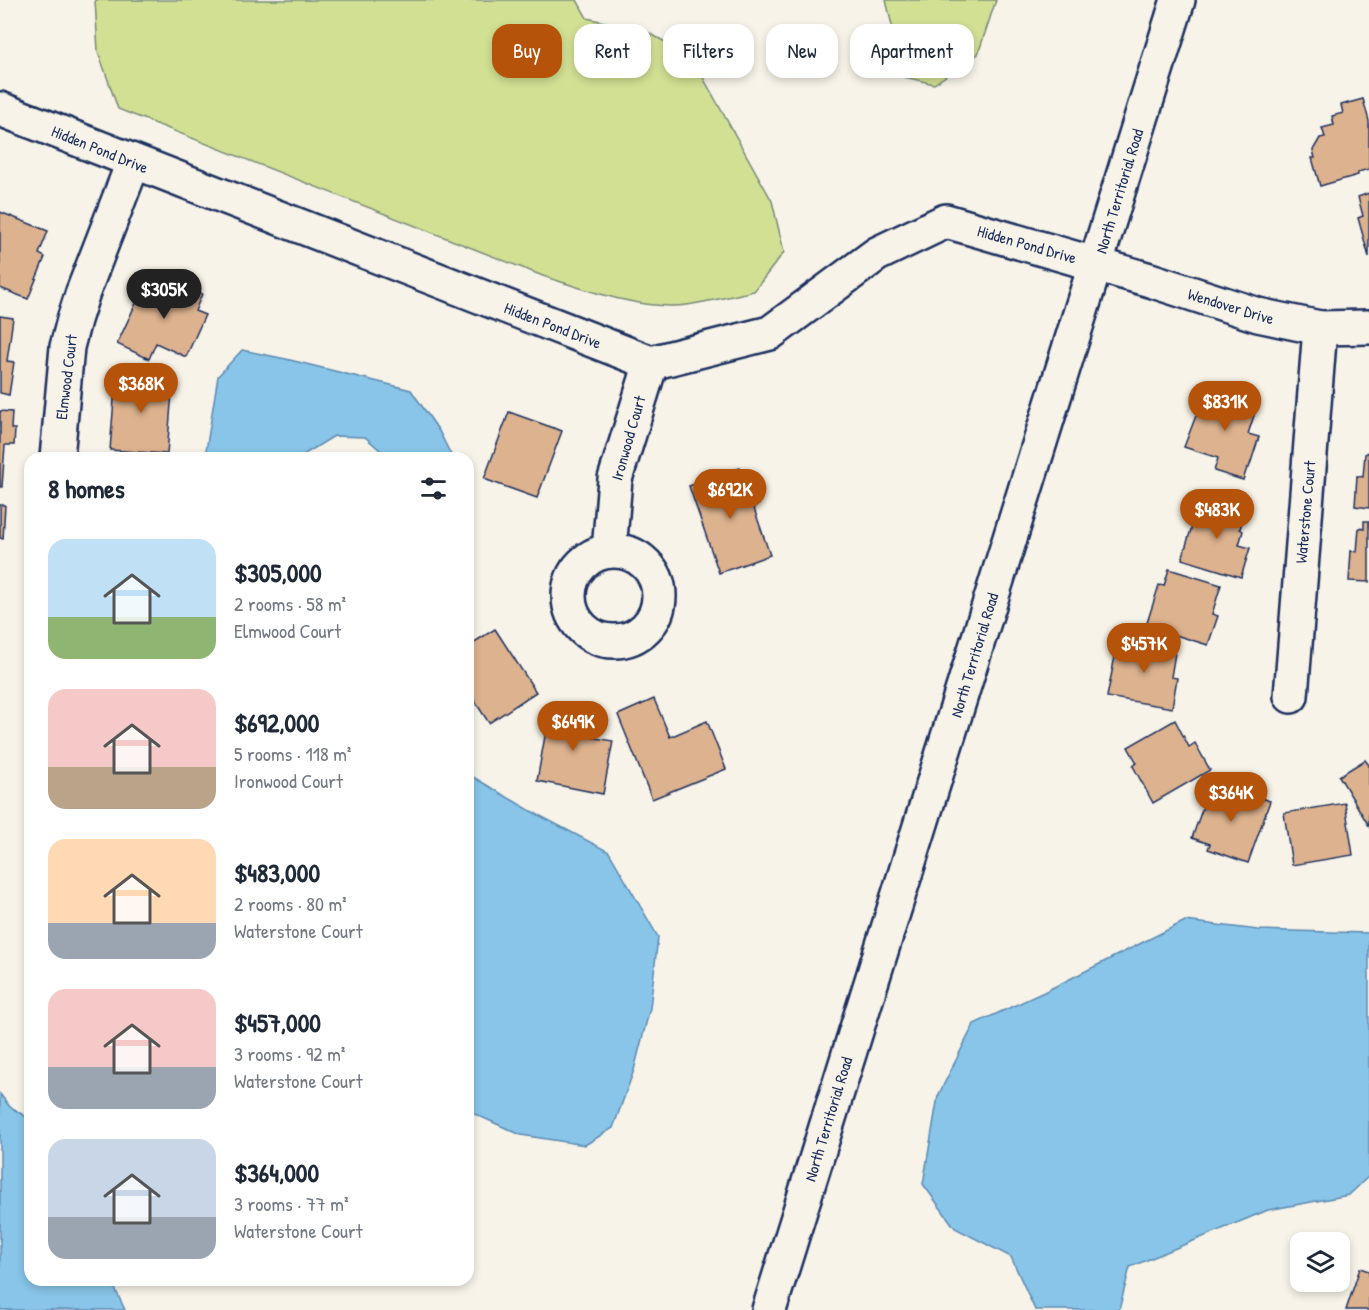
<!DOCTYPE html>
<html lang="en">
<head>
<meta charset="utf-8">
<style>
  body { margin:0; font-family:"Patrick Hand",sans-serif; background:#f2f2f3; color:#1f2937; height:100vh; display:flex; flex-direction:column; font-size:22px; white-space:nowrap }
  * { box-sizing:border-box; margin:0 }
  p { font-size:20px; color:#747a83 }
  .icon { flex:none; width:33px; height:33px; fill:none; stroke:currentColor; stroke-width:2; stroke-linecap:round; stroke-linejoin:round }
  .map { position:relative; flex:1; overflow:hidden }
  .details { position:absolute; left:24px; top:452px; width:450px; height:834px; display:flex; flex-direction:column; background:#fff; border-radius:18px; box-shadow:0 3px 9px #0003 }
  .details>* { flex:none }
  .top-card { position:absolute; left:492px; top:24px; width:570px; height:54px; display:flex; gap:12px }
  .controls { position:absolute; left:1290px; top:1232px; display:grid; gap:12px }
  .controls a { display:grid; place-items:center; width:60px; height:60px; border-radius:12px; background:#fff; box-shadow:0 3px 9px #0003; font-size:30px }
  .price { position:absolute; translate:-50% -51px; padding:0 14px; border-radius:21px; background:#b45309; color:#fff; font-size:20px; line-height:39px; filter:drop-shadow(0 2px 3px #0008) }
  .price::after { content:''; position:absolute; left:50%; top:36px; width:18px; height:14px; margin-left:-9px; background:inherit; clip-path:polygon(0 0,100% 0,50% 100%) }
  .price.current { background:#222; color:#fff }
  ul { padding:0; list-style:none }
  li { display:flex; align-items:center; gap:18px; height:150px; padding:0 24px }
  li span { display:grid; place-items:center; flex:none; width:168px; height:120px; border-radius:18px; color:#555 }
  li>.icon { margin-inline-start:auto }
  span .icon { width:72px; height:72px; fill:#fffc; stroke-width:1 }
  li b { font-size:26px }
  h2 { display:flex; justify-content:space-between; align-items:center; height:72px; padding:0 24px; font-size:26px }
  .chip { padding:0 21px; border-radius:18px; background:#fff; box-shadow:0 3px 9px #0003; font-size:21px; line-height:54px }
  .chip.current { background:#b45309; color:#fff }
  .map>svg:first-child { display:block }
</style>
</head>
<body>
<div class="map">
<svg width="1369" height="1310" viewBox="0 0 1369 1310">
  <rect width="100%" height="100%" fill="#f7f3e8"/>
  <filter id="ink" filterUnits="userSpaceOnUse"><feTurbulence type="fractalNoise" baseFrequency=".0167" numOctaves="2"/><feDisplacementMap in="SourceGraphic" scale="12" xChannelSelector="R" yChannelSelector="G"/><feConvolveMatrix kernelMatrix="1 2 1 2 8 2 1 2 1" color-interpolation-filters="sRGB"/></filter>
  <g filter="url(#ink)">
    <g fill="#d1e093" stroke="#768878" stroke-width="1.5">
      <path d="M95,0H577L587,18L647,32L691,56L772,201L784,252L754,291C732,296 709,302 687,305C643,311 584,289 543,276L118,109L98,51Z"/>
      <polygon points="886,0 996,0 978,54 934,84 904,77"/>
    </g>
    <g fill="#88c5e8" stroke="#5c89b1" stroke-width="1.5">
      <polygon points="242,350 286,359 411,390 439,431 452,457 388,457 365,437 334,436 300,457 205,457 218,376"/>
      <polygon points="468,774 531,811 609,852 658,937 650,1008 634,1070 613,1128 585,1145 521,1135 468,1111"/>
      <polygon points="1185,921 1258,930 1369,933 1369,1176 1349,1195 1268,1210 1130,1267 1119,1310 1035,1310 1011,1257 955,1228 923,1184 938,1096 974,1024 1044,992"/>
      <polygon points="0,1094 10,1107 30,1119 30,1280 111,1280 125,1310 0,1310"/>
    </g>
    <g fill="#ddb28e" stroke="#1b2f5e" stroke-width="1.5">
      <polygon points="1363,99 1369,121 1369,169 1358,172 1358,175 1320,186 1312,158 1315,158 1313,150 1320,138 1325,137 1322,128 1334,125 1332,116 1343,113 1341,105"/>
      <polygon points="1369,193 1369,257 1358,218 1363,216 1358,197"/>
      <polygon points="0,212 48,231 39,254 45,257 28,299 0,288"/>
      <polygon points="161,275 202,294 195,311 205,315 186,357 156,343 149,359 117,344 138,299 148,304"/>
      <polygon points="0,316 13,318 7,361 14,362 9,395 0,393"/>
      <polygon points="116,374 173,379 167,454 110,450"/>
      <polygon points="1207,387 1258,403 1248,434 1259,437 1249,468 1247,468 1243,480 1214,471 1218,458 1184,447"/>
      <polygon points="0,411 12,412 11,429 15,429 14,445 5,445 2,487 0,487"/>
      <polygon points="509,412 562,431 537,498 484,479"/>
      <polygon points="1369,452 1369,508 1355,506 1357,476 1363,477 1365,454"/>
      <polygon points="740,468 770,555 719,573 689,486"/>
      <polygon points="1200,500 1244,514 1240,529 1243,531 1239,545 1250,548 1241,577 1182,559"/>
      <polygon points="0,505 5,505 3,539 0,538"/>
      <polygon points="1364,521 1369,521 1369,582 1349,581 1351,551 1357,552 1359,528 1364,529"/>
      <polygon points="1169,569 1221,585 1212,614 1218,616 1208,645 1146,626 1159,585 1164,586"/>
      <polygon points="495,629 536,692 489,723 468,691 468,646"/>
      <polygon points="1123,638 1176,647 1171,677 1177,678 1172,708 1107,697 1115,656 1119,656"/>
      <polygon points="654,699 670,737 707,721 726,769 652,799 618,715"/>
      <polygon points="551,702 588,708 584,736 613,741 603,794 537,781"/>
      <polygon points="1175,720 1189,747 1195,743 1210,770 1153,803 1133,766 1137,763 1128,747"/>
      <polygon points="1365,760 1369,765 1369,826 1339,776"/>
      <polygon points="1210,787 1239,797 1241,791 1270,801 1248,863 1208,849 1210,844 1192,838"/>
      <polygon points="1345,803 1353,855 1292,865 1284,813"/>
      <polygon points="1360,1268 1369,1271 1369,1310 1346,1310"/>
    </g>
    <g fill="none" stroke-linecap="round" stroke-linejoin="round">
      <defs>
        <g id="minor">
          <polyline points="0,109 651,363 770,333 877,254 946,221 1150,280 1258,315 1320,328 1369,327"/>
          <polyline points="57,458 67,347 74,320 83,292 133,163"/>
          <circle cx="614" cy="596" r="45"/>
          <polyline points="609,551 615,479 651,363"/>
          <polyline points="1291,696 1320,328"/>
        </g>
        <polyline id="major" points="769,1310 1178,0"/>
      </defs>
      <use href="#minor" stroke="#1b2f5e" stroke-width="38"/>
      <use href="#major" stroke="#1b2f5e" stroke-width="38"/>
      <use href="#minor" stroke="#f7f3e8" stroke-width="33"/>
      <use href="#major" stroke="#f7f3e8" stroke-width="33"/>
    </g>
  </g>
  <g text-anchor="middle" stroke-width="6" stroke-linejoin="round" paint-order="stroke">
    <g font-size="16" fill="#1b2f5e" stroke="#f7f3e8">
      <text transform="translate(100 149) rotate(22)" y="6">Hidden Pond Drive</text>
      <text transform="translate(1119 191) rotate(-73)" y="6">North Territorial Road</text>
      <text transform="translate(1027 244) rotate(16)" y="6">Hidden Pond Drive</text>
      <text transform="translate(1231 306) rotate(17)" y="6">Wendover Drive</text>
      <text transform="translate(553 325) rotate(21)" y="6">Hidden Pond Drive</text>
      <text transform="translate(66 377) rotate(-83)" y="6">Elmwood Court</text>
      <text transform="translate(628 438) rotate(-74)" y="6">Ironwood Court</text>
      <text transform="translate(1305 512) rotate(-85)" y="6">Waterstone Court</text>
      <text transform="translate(974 655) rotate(-73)" y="6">North Territorial Road</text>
      <text transform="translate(828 1119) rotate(-73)" y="6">North Territorial Road</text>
    </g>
  </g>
</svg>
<div class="controls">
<a><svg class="icon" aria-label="layers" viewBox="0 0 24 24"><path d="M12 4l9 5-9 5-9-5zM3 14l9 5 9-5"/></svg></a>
</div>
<b class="price current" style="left:164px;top:320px">$305K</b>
<b class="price" style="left:141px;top:414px">$368K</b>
<b class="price" style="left:1225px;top:432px">$831K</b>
<b class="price" style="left:730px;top:520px">$692K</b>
<b class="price" style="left:1217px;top:540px">$483K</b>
<b class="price" style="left:1144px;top:674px">$457K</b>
<b class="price" style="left:573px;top:752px">$649K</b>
<b class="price" style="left:1231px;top:823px">$364K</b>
<div class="top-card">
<a class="chip current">Buy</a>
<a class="chip">Rent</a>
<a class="chip">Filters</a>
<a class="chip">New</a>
<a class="chip">Apartment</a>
</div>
<section class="details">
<h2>8 homes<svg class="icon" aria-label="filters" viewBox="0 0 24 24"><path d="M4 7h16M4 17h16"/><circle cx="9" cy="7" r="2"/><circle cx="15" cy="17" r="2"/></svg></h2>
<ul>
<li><span style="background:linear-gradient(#bfe0f5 65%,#8fb573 0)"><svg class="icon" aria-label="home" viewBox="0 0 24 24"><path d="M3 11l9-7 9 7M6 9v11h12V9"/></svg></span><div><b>$305,000</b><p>2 rooms · 58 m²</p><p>Elmwood Court</p></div></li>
<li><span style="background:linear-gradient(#f6c9c9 65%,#b9a48a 0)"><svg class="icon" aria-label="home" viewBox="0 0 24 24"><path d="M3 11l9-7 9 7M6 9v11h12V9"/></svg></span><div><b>$692,000</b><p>5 rooms · 118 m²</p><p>Ironwood Court</p></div></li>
<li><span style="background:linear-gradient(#ffd9b3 70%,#9aa5b1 0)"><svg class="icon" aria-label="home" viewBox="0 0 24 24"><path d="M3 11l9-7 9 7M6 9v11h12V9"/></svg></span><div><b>$483,000</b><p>2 rooms · 80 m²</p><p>Waterstone Court</p></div></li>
<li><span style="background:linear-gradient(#f6c9c9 65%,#9aa5b1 0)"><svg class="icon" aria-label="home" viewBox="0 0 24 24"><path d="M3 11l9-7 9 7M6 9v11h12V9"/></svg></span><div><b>$457,000</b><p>3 rooms · 92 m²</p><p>Waterstone Court</p></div></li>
<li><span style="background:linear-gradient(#c9d6e8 65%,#9aa5b1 0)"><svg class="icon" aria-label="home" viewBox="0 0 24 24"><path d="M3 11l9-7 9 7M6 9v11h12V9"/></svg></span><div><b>$364,000</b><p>3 rooms · 77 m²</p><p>Waterstone Court</p></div></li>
</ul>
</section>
</div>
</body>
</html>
